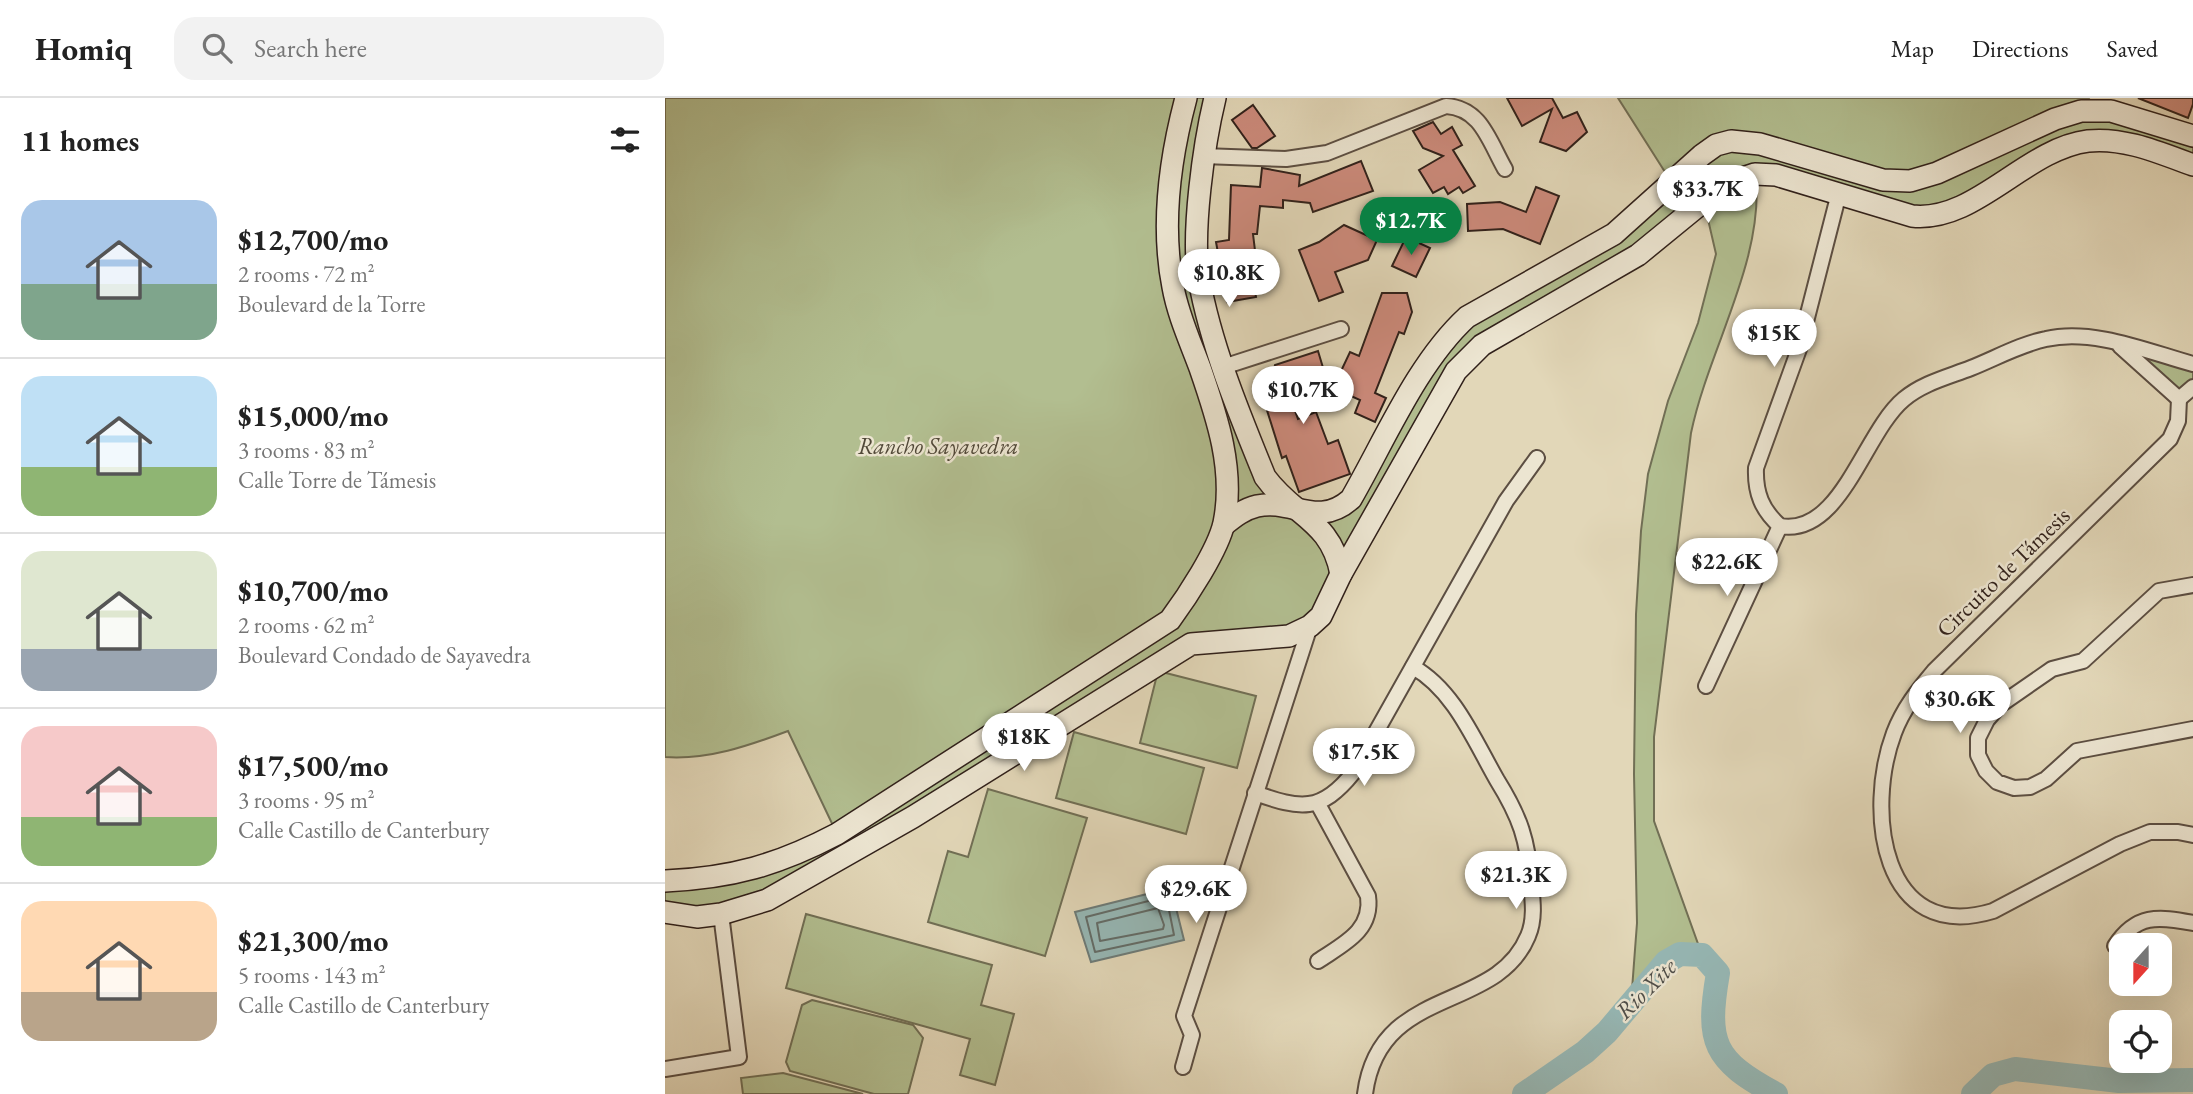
<!DOCTYPE html>
<html lang="en">
<head>
<meta charset="utf-8">
<style>
  body { margin:0; font-family:"EB Garamond",serif; background:#f2f2f2; color:#222; height:100vh; display:flex; flex-direction:column; font-size:26px; white-space:nowrap }
  * { box-sizing:border-box; margin:0 }
  p { font-size:23px; color:#767676 }
  .icon { flex:none; width:38px; height:38px; fill:none; stroke:currentColor; stroke-width:2; stroke-linecap:round; stroke-linejoin:round }
  .map { position:relative; flex:1; overflow:hidden }
  .drawer { display:flex; flex-direction:column; background:#fff; width:665px }
  .drawer>* { flex:none }
  .needle { width:46px; rotate:201deg }
  .fabs { position:absolute; left:1444px; top:835px; display:grid; gap:14px }
  .fabs a { display:grid; place-items:center; width:63px; height:63px; border-radius:14px; background:#fff; box-shadow:0 7px 28px #0002; font-size:35px }
  .price { position:absolute; translate:-50% -60px; padding:0 16px; border-radius:24px; background:#fff; color:#222; font-size:23px; line-height:46px; filter:drop-shadow(0 2px 4px #0008) }
  .price::after { content:''; position:absolute; left:50%; top:42px; width:21px; height:16px; margin-left:-10px; background:inherit; clip-path:polygon(0 0,100% 0,50% 100%) }
  .price.active { background:#0b8043; color:#fff }
  ul { padding:0; list-style:none }
  li { display:flex; align-items:center; gap:21px; height:175px; padding:0 21px }
  li+li { border-top:2px solid #e0e0e0 }
  li span { display:grid; place-items:center; flex:none; width:196px; height:140px; border-radius:21px; color:#555 }
  li>.icon { margin-inline-start:auto }
  span .icon { width:84px; height:84px; fill:#fffc; stroke-width:1 }
  li b { font-size:30px }
  h2 { display:flex; justify-content:space-between; align-items:center; height:84px; padding:0 21px; font-size:30px }
  header { display:flex; align-items:center; gap:42px; box-sizing:border-box; height:98px; padding:0 35px; background:#fff; border-bottom:2px solid #e0e0e0 }
  header strong { font-size:33px }
  nav { display:flex; gap:38px; margin-inline-start:auto; font-size:24px }
  .search { width:490px; height:63px; background:#f2f2f2; display:flex; align-items:center; gap:18px; box-sizing:border-box; padding:0 24px; border-radius:21px; color:#767676; font-size:26px }
  main { display:flex; flex:1; min-height:0 }
  .map>svg:first-child { display:block }
</style>
</head>
<body>
<header>
<strong>Homiq</strong>
<div class="search"><svg class="icon" aria-label="search" viewBox="0 0 24 24"><circle cx="10" cy="10" r="6"/><path d="M15 15l6 6"/></svg>Search here</div>
<nav><a>Map</a><a>Directions</a><a>Saved</a></nav>
</header>
<main>
<section class="drawer">
<h2>11 homes<svg class="icon" aria-label="filters" viewBox="0 0 24 24"><path d="M4 7h16M4 17h16"/><circle cx="9" cy="7" r="2"/><circle cx="15" cy="17" r="2"/></svg></h2>
<ul>
<li><span style="background:linear-gradient(#a9c7e8 60%,#7fa58c 0)"><svg class="icon" aria-label="home" viewBox="0 0 24 24"><path d="M3 11l9-7 9 7M6 9v11h12V9"/></svg></span><div><b>$12,700/mo</b><p>2 rooms · 72 m²</p><p>Boulevard de la Torre</p></div></li>
<li><span style="background:linear-gradient(#bfe0f5 65%,#8fb573 0)"><svg class="icon" aria-label="home" viewBox="0 0 24 24"><path d="M3 11l9-7 9 7M6 9v11h12V9"/></svg></span><div><b>$15,000/mo</b><p>3 rooms · 83 m²</p><p>Calle Torre de Támesis</p></div></li>
<li><span style="background:linear-gradient(#dfe7d0 70%,#9aa5b1 0)"><svg class="icon" aria-label="home" viewBox="0 0 24 24"><path d="M3 11l9-7 9 7M6 9v11h12V9"/></svg></span><div><b>$10,700/mo</b><p>2 rooms · 62 m²</p><p>Boulevard Condado de Sayavedra</p></div></li>
<li><span style="background:linear-gradient(#f6c9c9 65%,#8fb573 0)"><svg class="icon" aria-label="home" viewBox="0 0 24 24"><path d="M3 11l9-7 9 7M6 9v11h12V9"/></svg></span><div><b>$17,500/mo</b><p>3 rooms · 95 m²</p><p>Calle Castillo de Canterbury</p></div></li>
<li><span style="background:linear-gradient(#ffd9b3 65%,#b9a48a 0)"><svg class="icon" aria-label="home" viewBox="0 0 24 24"><path d="M3 11l9-7 9 7M6 9v11h12V9"/></svg></span><div><b>$21,300/mo</b><p>5 rooms · 143 m²</p><p>Calle Castillo de Canterbury</p></div></li>
</ul>
</section>
<div class="map">
<svg width="1528" height="996" viewBox="0 0 1528 996">
  <rect width="100%" height="100%" fill="#e2d7b8"/>
  <filter id="stains"><feTurbulence type="fractalNoise" baseFrequency=".00286" numOctaves="4"/><feColorMatrix values="0 0 0 0 .2 0 0 0 0 .09 0 0 0 0 .02 0 0 0 .5 -.17"/></filter>
  <radialGradient id="worn" r=".72"><stop offset=".6" stop-color="#630" stop-opacity="0"/><stop offset="1" stop-color="#630" stop-opacity=".3"/></radialGradient>
  <g fill="#b2be90" stroke="#716f55" stroke-width="2">
    <path d="M0,0H550L532,159L581,332L634,413H674L785,235L949,136L1007,85L953,0H1424L1417,12L1528,38V67L1423,43L1264,120L1091,76C1099,165 1044,249 1026,335L989,639V723L1037,857C996,856 991,876 966,905L972,825L969,676L971,516L976,433L983,376L1003,303L1033,225L1051,156L1039,104L817,247L644,527L526,546L102,802L0,814V783L31,782L172,736L123,633C83,648 43,662 0,659Z"/>
    <polygon points="1453,245 1528,266 1528,289 1514,301"/>
    <polygon points="493,573 591,598 572,670 475,645"/>
    <polygon points="409,634 539,670 521,736 391,700"/>
    <polygon points="323,691 422,720 380,858 263,824 283,753 303,759"/>
    <polygon points="141,816 327,867 316,907 349,916 330,987 295,977 305,941 121,890"/>
    <polygon points="147,902 248,927 258,940 243,996 209,996 125,973 121,964 137,907"/>
    <polygon points="118,975 198,996 78,996 76,980"/>
  </g>
  <polygon fill="#96b8b6" stroke="#6d7b78" stroke-width="2" points="506,790 519,842 426,864 410,814"/>
  <g fill="none" stroke-linecap="round" stroke-linejoin="round">
    <g stroke="#636c68" stroke-width="2">
      <polygon points="499,799 502,802 509,837 430,854 421,819"/>
      <polygon points="493,810 499,827 498,831 435,843 432,825"/>
    </g>
    <g stroke="#96b8b6" stroke-width="24">
      <path d="M859,996L920,954L942,934L1001,864L1015,856L1037,857L1053,875C1041,945 1048,962 1111,996"/>
      <polyline points="1308,996 1328,977 1350,971 1454,983 1528,982"/>
    </g>
  </g>
  <g fill="#cc8a7b" stroke="#30201a" stroke-width="2">
    <polygon points="842,0 887,0 898,20 912,14 922,34 901,53 875,44 887,11 857,28"/>
    <polygon points="1473,0 1528,0 1528,6 1523,20"/>
    <polygon points="588,7 610,38 592,50 587,50 567,22"/>
    <polygon points="768,24 776,36 787,29 797,47 788,52 810,88 798,95 794,89 783,96 779,89 768,95 754,72 778,58 758,50 748,33"/>
    <polygon points="696,63 708,93 648,114 645,105 618,102 618,110 595,108 592,136 588,136 592,169 586,170 591,199 562,204 551,144 564,142 566,87 595,89 597,70 635,77 634,88"/>
    <polygon points="871,89 894,98 875,146 838,131 803,133 802,106 835,104 861,114"/>
    <polygon points="679,127 712,142 703,162 670,174 678,194 654,203 634,152 654,144"/>
    <polygon points="741,139 765,150 751,179 727,168"/>
    <polygon points="717,195 742,195 747,214 739,236 734,234 710,295 721,300 710,324 690,315 695,302 668,290 685,254 694,258"/>
    <polygon points="653,253 662,283 624,296 633,321 651,314 663,346 673,342 685,376 634,394 621,358 617,360 600,306 610,302 605,287 610,267"/>
  </g>
  <g fill="none" stroke-linecap="round" stroke-linejoin="round">
    <defs>
      <g id="street">
        <path d="M538,58L621,61L662,55L781,8C816,10 824,43 840,71"/>
        <path d="M1174,95L1134,251L1091,370C1090,395 1097,412 1115,428C1176,439 1199,334 1239,301C1258,285 1283,279 1306,270C1331,260 1356,246 1381,241C1428,230 1484,254 1528,266"/>
        <polyline points="1455,248 1514,301"/>
        <polyline points="558,269 676,231"/>
        <path d="M1514,301L1513,323L1505,341L1269,573C1253,592 1238,611 1229,635C1200,712 1216,847 1328,813L1455,746L1485,734H1513L1528,737"/>
        <polyline points="1514,301 1528,289"/>
        <polyline points="1528,487 1494,493 1418,563 1387,571 1335,607 1322,622 1313,640 1313,657 1321,673 1332,684 1349,690 1365,689 1381,681 1412,653 1528,631"/>
        <polyline points="1041,588 1115,428"/>
        <path d="M590,695C635,711 656,715 688,675L841,403L872,360"/>
        <path d="M653,706L703,798C708,833 678,846 653,863"/>
        <path d="M1450,848C1471,816 1493,818 1528,825"/>
        <polyline points="518,969 527,937 519,918 645,528"/>
        <polyline points="0,971 74,959 56,816"/>
        <path d="M700,996C714,886 831,916 863,838C870,822 868,804 866,786C863,742 855,719 832,682C809,642 789,592 748,569"/>
      </g>
      <g id="secondary">
        <path d="M550,0C539,45 526,136 534,181C546,248 574,315 600,379C629,419 666,422 676,476"/>
        <path d="M559,427C569,419 579,411 592,408C627,400 652,431 686,401C720,342 752,265 802,219L949,136L1037,57L1051,47L1066,43L1095,46L1218,82L1245,83L1272,75L1390,21L1416,13H1446L1528,38"/>
        <path d="M0,783C67,780 113,767 172,736L505,522C522,499 553,452 559,425C570,372 552,319 535,270C525,243 513,217 508,189C496,128 505,60 521,0"/>
        <path d="M0,814L32,819L56,816L102,802L248,719L526,546L624,538L645,528L656,518L676,476L791,273L817,247L973,157L1039,103L1072,82L1090,76L1111,77L1247,118C1310,125 1360,51 1423,43C1459,39 1495,55 1528,67"/>
      </g>
    </defs>
    <use href="#street" stroke="#5c4e42" stroke-width="18"/>
    <use href="#secondary" stroke="#30201a" stroke-width="24"/>
    <use href="#street" stroke="#ece5d1" stroke-width="14"/>
    <use href="#secondary" stroke="#ece5d1" stroke-width="21"/>
  </g>
  <g text-anchor="middle" stroke-width="5" stroke-linejoin="round" paint-order="stroke">
    <g font-size="23" font-style="italic" fill="#504838" stroke="#ece5d1">
      <text x="273" y="356">Rancho Sayavedra</text>
    </g>
    <g font-size="23" fill="#30201a" stroke="#ece5d1">
      <text transform="translate(1338 474) rotate(-44)" y="8">Circuito de Támesis</text>
    </g>
    <g font-size="24" font-style="italic" fill="#4f4e49" stroke="#ece5d1">
      <text transform="translate(981 891) rotate(-45)" y="8">Rio Xite</text>
    </g>
  </g>
  <rect width="100%" height="100%" filter="url(#stains)"/>
  <rect width="100%" height="100%" fill="url(#worn)"/>
</svg>
<div class="fabs">
<a><svg class="needle" viewBox="-14 -14 28 28"><path d="M0-13l5 13h-10z" fill="#e53935"/><path d="M0 13l5-13h-10z" fill="#767676"/></svg></a>
<a><svg class="icon" aria-label="locate" viewBox="0 0 24 24"><circle cx="12" cy="12" r="6"/><path d="M12 2v4M12 18v4M2 12h4M18 12h4"/></svg></a>
</div>
<b class="price" style="left:1043px;top:127px">$33.7K</b>
<b class="price active" style="left:746px;top:159px">$12.7K</b>
<b class="price" style="left:564px;top:211px">$10.8K</b>
<b class="price" style="left:1109px;top:271px">$15K</b>
<b class="price" style="left:638px;top:328px">$10.7K</b>
<b class="price" style="left:1062px;top:500px">$22.6K</b>
<b class="price" style="left:1295px;top:637px">$30.6K</b>
<b class="price" style="left:359px;top:675px">$18K</b>
<b class="price" style="left:699px;top:690px">$17.5K</b>
<b class="price" style="left:851px;top:813px">$21.3K</b>
<b class="price" style="left:531px;top:827px">$29.6K</b>
</div>
</main>
</body>
</html>
